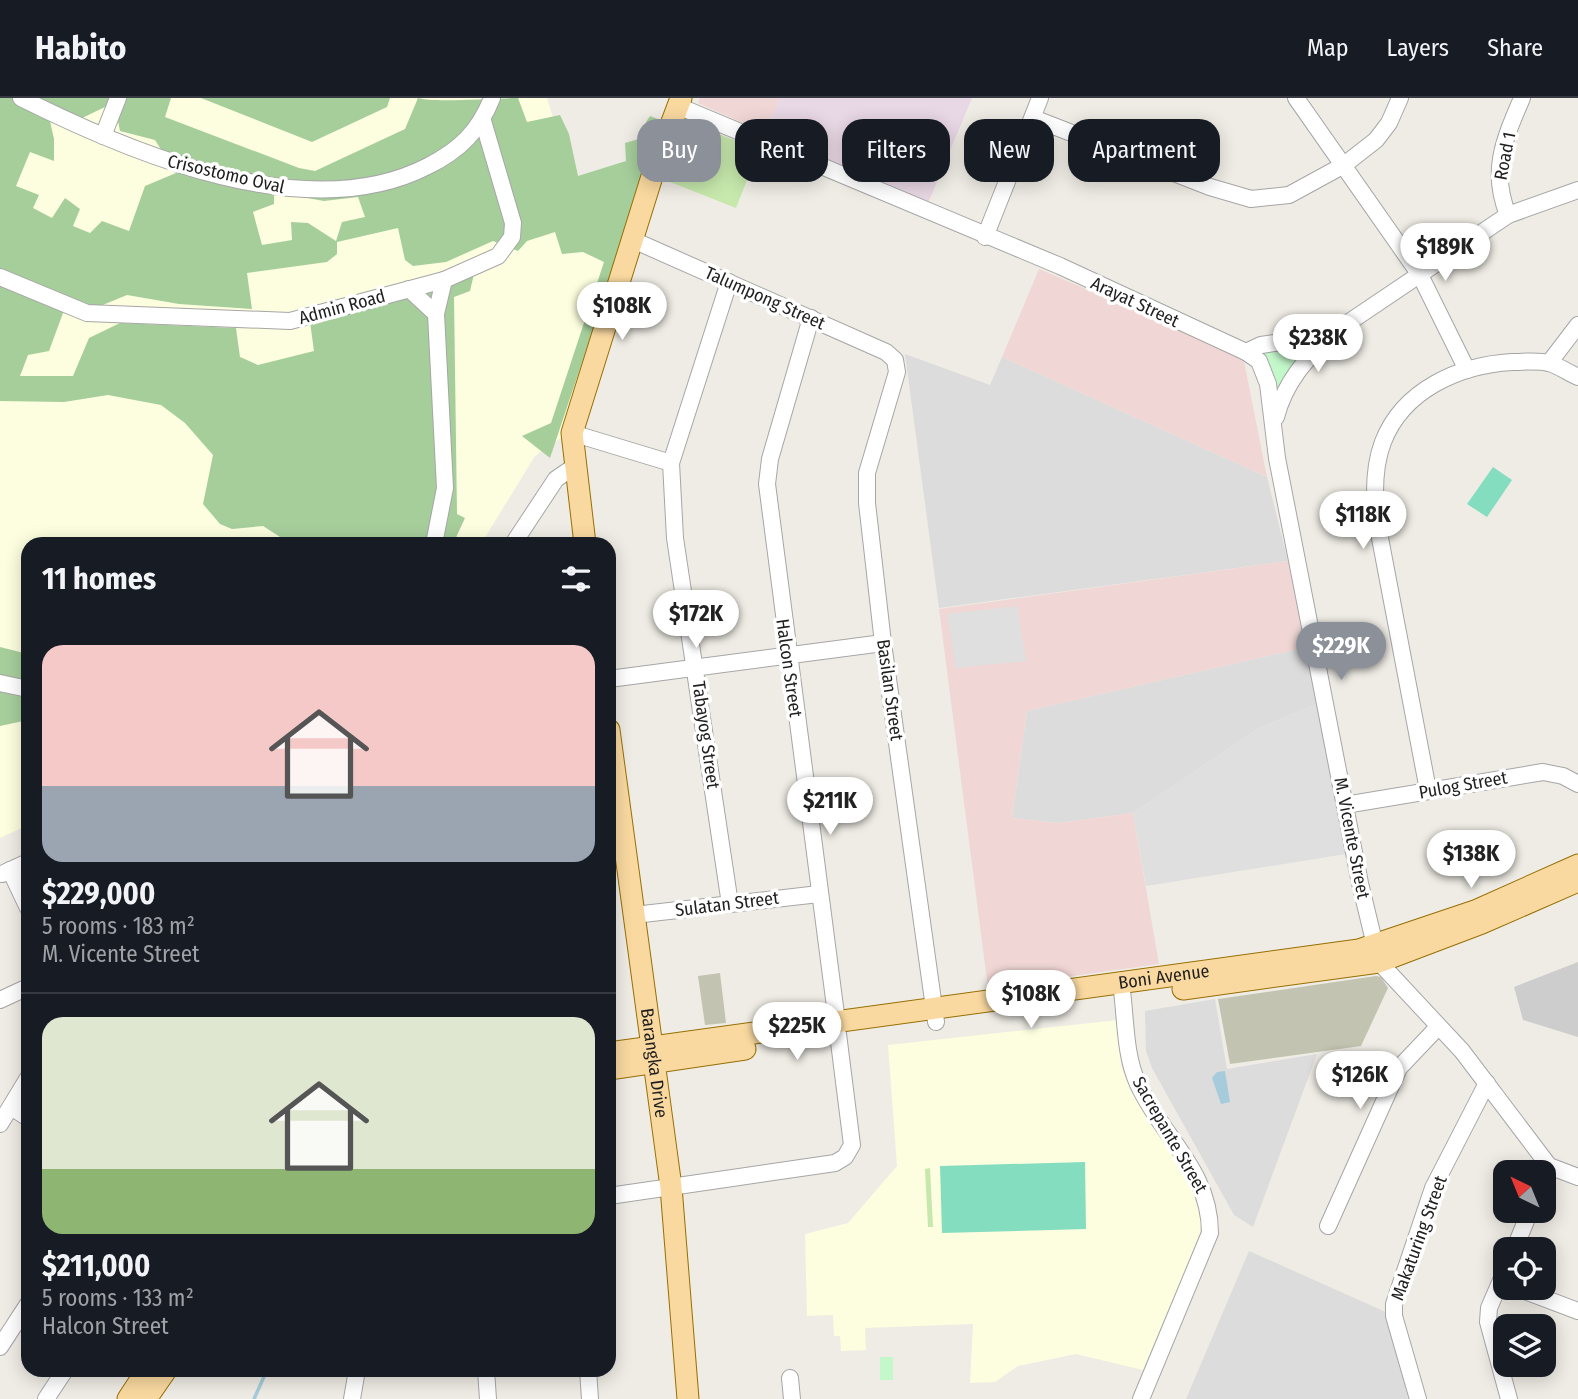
<!DOCTYPE html>
<html lang="en">
<head>
<meta charset="utf-8">
<style>
  body { margin:0; font-family:"Fira Sans Condensed",sans-serif; background:#20242c; color:#f1f3f6; height:100vh; display:flex; flex-direction:column; font-size:26px; white-space:nowrap }
  * { box-sizing:border-box; margin:0 }
  p { font-size:23px; color:#9ea1a6 }
  .icon { flex:none; width:38px; height:38px; fill:none; stroke:currentColor; stroke-width:2; stroke-linecap:round; stroke-linejoin:round }
  .map { position:relative; flex:1; overflow:hidden }
  .details { position:absolute; left:21px; top:439px; width:595px; height:840px; display:flex; flex-direction:column; background:#171b24; border-radius:21px; box-shadow:0 4px 18px #0003 }
  .details>* { flex:none }
  .guide { position:absolute; left:637px; top:21px; width:665px; height:63px; display:flex; gap:14px }
  .needle { width:46px; rotate:317deg }
  .buttons { position:absolute; left:1493px; top:1062px; display:grid; gap:14px }
  .buttons a { display:grid; place-items:center; width:63px; height:63px; border-radius:14px; background:#171b24; box-shadow:0 4px 18px #0003; font-size:35px }
  .price { position:absolute; translate:-50% -60px; padding:0 16px; border-radius:24px; background:#fff; color:#222; font-size:23px; line-height:46px; filter:drop-shadow(0 2px 4px #0008) }
  .price::after { content:''; position:absolute; left:50%; top:42px; width:21px; height:16px; margin-left:-10px; background:inherit; clip-path:polygon(0 0,100% 0,50% 100%) }
  .price.selected { background:#8c9099; color:#fff }
  ul { padding:0; list-style:none }
  li { display:grid; align-content:center; gap:14px; height:371px; padding:0 21px }
  li+li { border-top:2px solid #363941 }
  li span { display:grid; place-items:center; height:217px; border-radius:21px; color:#555 }
  li>.icon { margin-inline-start:auto }
  span .icon { width:126px; height:126px; fill:#fffc; stroke-width:1 }
  li b { font-size:30px }
  h2 { display:flex; justify-content:space-between; align-items:center; height:84px; padding:0 21px; font-size:30px }
  .tag { padding:0 24px; border-radius:21px; background:#171b24; box-shadow:0 4px 18px #0003; font-size:24px; line-height:63px }
  .tag.selected { background:#8c9099; color:#fff }
  header { display:flex; align-items:center; gap:42px; box-sizing:border-box; height:98px; padding:0 35px; background:#171b24; border-bottom:2px solid #363941 }
  header strong { font-size:33px }
  nav { display:flex; gap:38px; margin-inline-start:auto; font-size:24px }
  .map>svg:first-child { display:block }
</style>
</head>
<body>
<header>
<strong>Habito</strong>
<nav><a>Map</a><a>Layers</a><a>Share</a></nav>
</header>
<div class="map">
<svg width="1578" height="1301" viewBox="0 0 1578 1301">
  <rect width="100%" height="100%" fill="#efece5"/>
  <g fill="#dddcdc">
    <polygon points="905,256 990,287 1002,259 1267,379 1288,463 939,510"/>
    <polygon points="1307,549 1317,606 1259,630 1133,715 1058,725 1012,720 1027,613"/>
    <polygon points="1215,901 1227,971 1317,956 1253,1129 1234,1117 1152,970 1146,953 1145,913"/>
    <polygon points="1249,1153 1388,1215 1408,1301 1186,1301"/>
  </g>
  <g fill="#f0d7d5">
    <polygon points="700,0 780,0 765,35 698,5"/>
    <polygon points="1039,171 1243,258 1267,379 1002,259"/>
    <polygon points="1288,463 1307,549 1027,613 1012,720 1058,725 1133,715 1159,866 988,890 939,511"/>
  </g>
  <polygon fill="#e8d7e4" points="780,0 972,0 928,105 765,35"/>
  <g fill="#fcfedf">
    <polygon points="0,0 547,0 585,126 610,174 565,337 535,358 481,446 28,446 28,727 0,740"/>
    <polygon points="1118,922 1121,967 1130,992 1169,1042 1192,1087 1202,1115 1200,1136 1143,1272 1076,1256 1018,1268 995,1284 970,1285 973,1226 865,1230 866,1252 841,1253 840,1238 834,1238 833,1217 807,1218 805,1136 848,1125 897,1068 888,947"/>
  </g>
  <polygon fill="#cdcdcd" points="1578,864 1578,939 1523,922 1514,889"/>
  <g fill="#c2c4b1">
    <polygon points="720,875 726,925 705,927 698,878"/>
    <polygon points="1376,878 1381,879 1388,890 1361,948 1230,966 1218,901"/>
  </g>
  <g fill="#c6e8ac">
    <polygon points="683,22 759,52 736,110 660,80"/>
    <polygon points="930,1070 933,1129 928,1129 925,1071"/>
  </g>
  <g fill="#a6ce9b" fill-rule="evenodd">
    <path d="M0,0H171L165,19L299,70L315,73L405,31L418,0C433,5 495,0 518,0L527,24L560,17L569,36L578,78L626,63L625,45L649,38L646,24L650,18L663,23L550,360L522,338L551,325L604,164L583,154L562,156L555,134L527,143L518,153L493,143L446,164L413,168L405,162L398,130L337,144V156L327,164L247,175L252,211L179,206L127,197L93,211L63,215L49,253L28,257L20,278H73L89,240L120,225L236,230L240,259L258,267L314,253L310,224L474,176L470,193L454,199L457,416L465,420L453,446H291L263,428L232,431L220,426L203,406L213,357L185,325L161,307L108,297L64,304L0,303ZM105,9L118,23L120,33L155,42L176,75L145,88L129,133L102,123L90,135L73,128L80,111L65,100L52,120L33,110L39,97L16,88L30,54L54,63V41L49,19L80,21ZM274,94L324,103L358,99L365,119L342,124L336,143L308,125L291,124L292,142L262,147L253,114L274,106Z"/>
    <polygon points="201,0 390,0 387,9 312,44"/>
    <polygon points="0,549 28,556 28,622 0,628"/>
  </g>
  <g fill="#c3f8cb">
    <polygon points="1315,245 1272,306 1249,252"/>
    <rect x="880" y="1259" width="13" height="23"/>
  </g>
  <g fill="#85ddc0">
    <polygon points="1493,369 1512,382 1487,419 1467,406"/>
    <polygon points="1085,1064 1086,1131 942,1135 940,1068"/>
  </g>
  <g fill="#dfdfdf">
    <polygon points="1017,508 1026,563 956,570 947,516"/>
    <polygon points="1317,606 1346,756 1146,788 1133,715 1259,630"/>
  </g>
  <polygon fill="#a6ccdc" points="1225,973 1230,1004 1221,1006 1212,980 1217,974"/>
  <g fill="none" stroke-linecap="round" stroke-linejoin="round">
    <polyline stroke="#a6ccdc" stroke-width="3.5" points="254,1301 267,1272"/>
    <defs>
      <g id="minor">
        <path d="M21,0C133,56 308,130 428,68C460,52 479,33 492,0"/>
        <polyline points="1296,0 1420,177 1467,272"/>
        <polyline points="678,8 1060,168 1246,254 1259,263 1268,286 1277,360 1360,785 1379,864 1462,953 1549,1068 1578,1079"/>
        <polyline points="1033,20 1210,89 1251,101 1289,97 1344,67 1376,42 1389,25 1400,0"/>
        <polyline points="103,38 118,0"/>
        <path d="M1508,117C1490,73 1504,42 1522,0"/>
        <polyline points="985,139 1040,0"/>
        <polyline points="633,142 886,254 895,262 897,274 867,375 867,405 883,545 936,924"/>
        <polyline points="0,179 87,215 290,223 444,182 498,158 512,139 513,125 483,23"/>
        <polyline points="729,184 671,365 675,440 730,806"/>
        <polyline points="409,191 436,216 445,390 434,446"/>
        <polyline points="436,216 444,182"/>
        <polyline points="811,220 770,361 767,386 837,924"/>
        <polyline points="1246,254 1261,247 1330,237 1508,117 1578,92"/>
        <polyline points="1549,265 1578,227"/>
        <path d="M1276,319C1285,284 1305,263 1330,237"/>
        <polyline points="572,335 671,365"/>
        <polyline points="513,446 556,381 575,368"/>
        <polyline points="609,581 883,545"/>
        <polyline points="0,585 28,591"/>
        <path d="M1428,692L1376,419C1374,395 1374,367 1383,344C1403,292 1459,267 1512,264C1524,264 1537,262 1549,265C1559,268 1569,275 1578,279"/>
        <polyline points="1345,707 1543,674 1563,678 1578,686"/>
        <polyline points="10,772 28,810"/>
        <polyline points="2,776 28,764"/>
        <polyline points="634,817 819,796"/>
        <path d="M1121,885C1126,918 1124,956 1138,986C1162,1039 1210,1072 1210,1135L1141,1301"/>
        <polyline points="0,902 28,889"/>
        <polyline points="11,1009 28,1020"/>
        <polyline points="0,1026 28,980"/>
        <polyline points="609,1098 835,1065 845,1059 852,1047 838,936"/>
        <polyline points="1328,1128 1399,970 1438,929"/>
        <polyline points="1514,1152 1530,1113"/>
        <polyline points="1505,1173 1489,1210 1488,1224 1509,1301"/>
        <polyline points="1517,1190 1578,1213"/>
        <polyline points="0,1249 28,1206"/>
        <polyline points="486,1272 488,1301"/>
        <polyline points="588,1272 590,1301"/>
        <polyline points="790,1280 792,1301"/>
        <polyline points="46,1301 65,1272"/>
        <polyline points="352,1301 357,1272"/>
        <polyline points="1418,1301 1394,1218 1394,1206 1433,1090 1487,985"/>
      </g>
      <g id="major">
        <polyline points="585,446 572,335 654,72 681,0"/>
        <path id="s1" d="M609,632L671,1089L688,1301"/>
        <polyline points="1183,891 1379,864 1482,825 1578,783"/>
        <path id="s2" d="M609,955L1359,852L1475,813L1578,767"/>
        <polyline points="609,971 745,951"/>
        <polyline points="128,1301 147,1272"/>
        <polyline points="146,1301 166,1272"/>
      </g>
    </defs>
    <use href="#minor" stroke="#a6a6a6" stroke-width="18"/>
    <use href="#major" stroke="#966f03" stroke-width="23"/>
    <use href="#minor" stroke="#fff" stroke-width="16"/>
    <use href="#major" stroke="#fad9a0" stroke-width="21"/>
  </g>
  <g text-anchor="middle" stroke-width="7" stroke-linejoin="round" paint-order="stroke">
    <g font-size="18" fill="#1f1f1f" stroke="#fff">
      <text transform="translate(1505 58) rotate(-79)" y="6">Road 1</text>
      <text transform="translate(226 76) rotate(13)" y="6">Crisostomo Oval</text>
      <text transform="translate(765 200) rotate(24)" y="6">Talumpong Street</text>
      <text transform="translate(1135 204) rotate(25)" y="6">Arayat Street</text>
      <text transform="translate(342 209) rotate(-15)" y="6">Admin Road</text>
      <text transform="translate(789 570) rotate(82)" y="6">Halcon Street</text>
      <text transform="translate(890 592) rotate(82)" y="6">Basilan Street</text>
      <text transform="translate(706 637) rotate(82)" y="6">Tabayog Street</text>
      <text transform="translate(1463 687) rotate(-10)" y="6">Pulog Street</text>
      <text transform="translate(1352 740) rotate(79)" y="6">M. Vicente Street</text>
      <text transform="translate(727 806) rotate(-7)" y="6">Sulatan Street</text>
      <text dy="6" stroke="none"><textPath href="#s2" startOffset="560">Boni Avenue</textPath></text>
      <text dy="6" stroke="none"><textPath href="#s1" startOffset="336">Barangka Drive</textPath></text>
      <text transform="translate(1170 1037) rotate(60)" y="6">Sacrepante Street</text>
      <text transform="translate(1419 1140) rotate(-70)" y="6">Makaturing Street</text>
    </g>
  </g>
</svg>
<div class="buttons">
<a><svg class="needle" viewBox="-14 -14 28 28"><path d="M0-13l5 13h-10z" fill="#e53935"/><path d="M0 13l5-13h-10z" fill="#9ea1a6"/></svg></a>
<a><svg class="icon" aria-label="locate" viewBox="0 0 24 24"><circle cx="12" cy="12" r="6"/><path d="M12 2v4M12 18v4M2 12h4M18 12h4"/></svg></a>
<a><svg class="icon" aria-label="layers" viewBox="0 0 24 24"><path d="M12 4l9 5-9 5-9-5zM3 14l9 5 9-5"/></svg></a>
</div>
<b class="price" style="left:1445px;top:185px">$189K</b>
<b class="price" style="left:622px;top:244px">$108K</b>
<b class="price" style="left:1318px;top:276px">$238K</b>
<b class="price" style="left:1363px;top:453px">$118K</b>
<b class="price" style="left:696px;top:552px">$172K</b>
<b class="price selected" style="left:1341px;top:584px">$229K</b>
<b class="price" style="left:830px;top:739px">$211K</b>
<b class="price" style="left:1471px;top:792px">$138K</b>
<b class="price" style="left:1031px;top:932px">$108K</b>
<b class="price" style="left:797px;top:964px">$225K</b>
<b class="price" style="left:1360px;top:1013px">$126K</b>
<div class="guide">
<a class="tag selected">Buy</a>
<a class="tag">Rent</a>
<a class="tag">Filters</a>
<a class="tag">New</a>
<a class="tag">Apartment</a>
</div>
<section class="details">
<h2>11 homes<svg class="icon" aria-label="filters" viewBox="0 0 24 24"><path d="M4 7h16M4 17h16"/><circle cx="9" cy="7" r="2"/><circle cx="15" cy="17" r="2"/></svg></h2>
<ul>
<li><span style="background:linear-gradient(#f6c9c9 65%,#9aa5b1 0)"><svg class="icon" aria-label="home" viewBox="0 0 24 24"><path d="M3 11l9-7 9 7M6 9v11h12V9"/></svg></span><div><b>$229,000</b><p>5 rooms · 183 m²</p><p>M. Vicente Street</p></div></li>
<li><span style="background:linear-gradient(#dfe7d0 70%,#8fb573 0)"><svg class="icon" aria-label="home" viewBox="0 0 24 24"><path d="M3 11l9-7 9 7M6 9v11h12V9"/></svg></span><div><b>$211,000</b><p>5 rooms · 133 m²</p><p>Halcon Street</p></div></li>
</ul>
</section>
</div>
</body>
</html>
